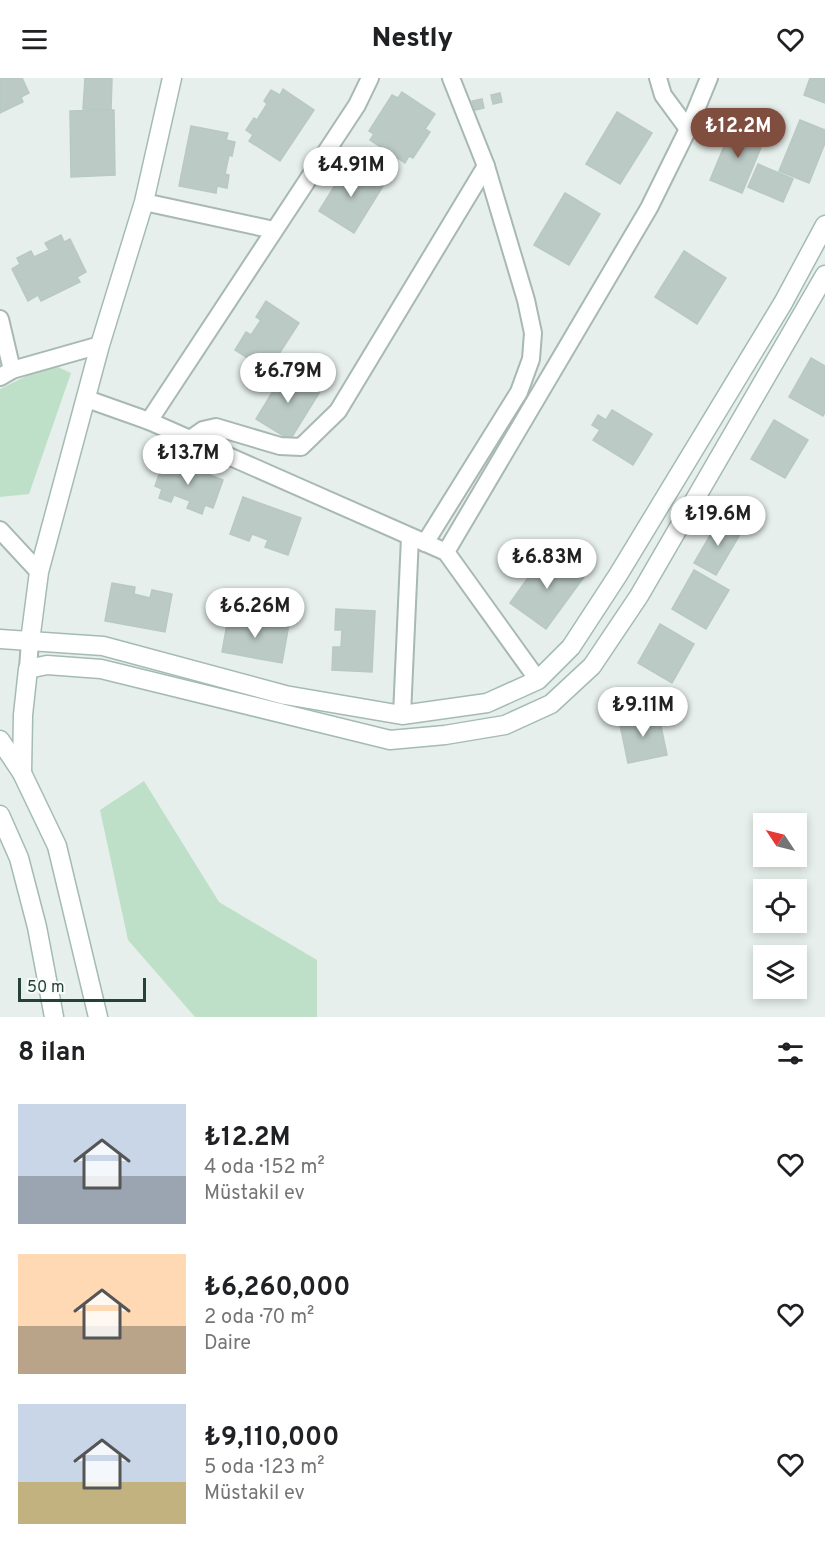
<!DOCTYPE html>
<html lang="tr">
<head>
<meta charset="utf-8">
<style>
  body { margin:0; font-family:Overpass,sans-serif; background:#f6f6f6; color:#202124; height:100vh; display:flex; flex-direction:column; font-size:22px; white-space:nowrap }
  * { box-sizing:border-box; margin:0 }
  p { font-size:20px; color:#757577 }
  .icon { flex:none; width:33px; height:33px; fill:none; stroke:currentColor; stroke-width:2; stroke-linecap:round; stroke-linejoin:round }
  .map { position:relative; height:939px; overflow:hidden }
  .details { display:flex; flex-direction:column; background:#fff; flex:1 }
  .details>* { flex:none }
  .needle { width:39px; rotate:305deg }
  .controls { position:absolute; left:753px; top:735px; display:grid; gap:12px }
  .controls a { display:grid; place-items:center; width:54px; height:54px; border-radius:0px; background:#fff; box-shadow:0 3px 9px #0003; font-size:30px }
  .scale { position:absolute; left:18px; bottom:15px; width:128px; box-sizing:border-box; padding-left:6px; border:3px solid #24423a; border-top:0; font-size:16px; line-height:21px; white-space:nowrap; color:#24423a; -webkit-text-stroke:4px #f7fbf9; paint-order:stroke }
  .price { position:absolute; translate:-50% -51px; padding:0 14px; border-radius:21px; background:#fff; color:#222; font-size:20px; line-height:39px; filter:drop-shadow(0 2px 3px #0008) }
  .price::after { content:''; position:absolute; left:50%; top:36px; width:18px; height:14px; margin-left:-9px; background:inherit; clip-path:polygon(0 0,100% 0,50% 100%) }
  .price.selected { background:#7f4e3f; color:#fff }
  ul { padding:0; list-style:none }
  li { display:flex; align-items:center; gap:18px; height:150px; padding:0 18px }
  li span { display:grid; place-items:center; flex:none; width:168px; height:120px; border-radius:0px; color:#555 }
  li>.icon { margin-inline-start:auto }
  span .icon { width:72px; height:72px; fill:#fffc; stroke-width:1 }
  li b { font-size:26px }
  h2 { display:flex; justify-content:space-between; align-items:center; height:72px; padding:0 18px; font-size:26px }
  header { display:flex; justify-content:space-between; align-items:center; height:78px; padding:0 18px; background:#fff; font-size:27px; font-weight:800 }
  .map>svg:first-child { display:block }
</style>
</head>
<body>
<header><svg class="icon" aria-label="menu" viewBox="0 0 24 24"><path d="M4 6h16M4 12h16M4 18h16"/></svg>Nestly<svg class="icon" aria-label="heart" viewBox="0 0 24 24"><path d="M12 20l-8-8c-3-5 5-10 8-4 3-6 11-1 8 4z"/></svg></header>
<div class="map">
<svg width="825" height="939" viewBox="0 0 825 939">
  <rect width="100%" height="100%" fill="#e6efeb"/>
  <g fill="#bfe0c8">
    <polygon points="51,286 71,295 29,416 0,419 0,311"/>
    <polygon points="144,703 219,824 317,882 317,939 195,939 128,862 100,732"/>
  </g>
  <g fill="#bbcac4" stroke="#b8c9c2" stroke-width="1.5">
    <polygon points="0,0 22,0 29,15 21,19 23,24 0,35"/>
    <polygon points="85,0 112,0 111,32 83,31"/>
    <polygon points="810,0 825,0 825,25 804,17"/>
    <polygon points="283,11 314,32 280,83 249,63 253,57 246,52 254,40 257,42 267,26 264,23 271,12 280,17"/>
    <polygon points="402,14 435,36 425,51 430,54 413,80 409,78 405,85 370,62 374,56 369,53 392,17 398,20"/>
    <polygon points="500,15 502,24 493,26 491,17"/>
    <polygon points="482,21 484,30 475,32 472,23"/>
    <polygon points="114,32 115,97 71,99 70,33"/>
    <polygon points="617,34 652,55 620,106 586,86"/>
    <polygon points="800,42 825,52 825,65 809,105 779,93"/>
    <polygon points="733,47 765,60 742,115 710,102"/>
    <polygon points="191,48 228,55 226,62 235,64 232,78 229,77 225,96 229,97 227,110 217,108 216,115 179,108"/>
    <polygon points="348,86 383,108 354,155 319,133"/>
    <polygon points="758,86 793,101 783,124 748,109"/>
    <polygon points="565,115 600,136 569,187 534,167"/>
    <polygon points="61,157 64,164 70,161 86,194 77,199 80,204 41,223 38,217 28,223 12,191 20,186 17,180 31,173 34,179 49,172 45,165"/>
    <polygon points="684,173 726,200 697,246 655,219"/>
    <polygon points="266,223 299,245 268,293 235,272 246,254 251,257 261,242 256,239"/>
    <polygon points="811,280 825,288 825,334 823,338 789,319"/>
    <polygon points="287,290 321,312 290,362 256,341"/>
    <polygon points="612,332 652,356 633,387 593,362 600,352 592,347 598,337 606,342"/>
    <polygon points="774,342 808,362 785,400 751,381"/>
    <polygon points="165,380 223,402 213,430 205,427 202,436 187,430 190,423 174,417 171,424 159,420 162,411 155,408"/>
    <polygon points="243,419 301,440 288,477 265,469 268,462 252,456 249,463 230,456"/>
    <polygon points="720,440 742,453 716,497 694,485"/>
    <polygon points="547,473 584,499 546,551 510,525"/>
    <polygon points="694,492 729,512 706,551 672,531"/>
    <polygon points="112,505 135,509 134,516 150,520 152,512 172,516 165,554 105,543"/>
    <polygon points="336,531 375,533 372,594 332,592 333,569 341,569 342,552 335,552"/>
    <polygon points="229,535 252,539 251,547 268,550 269,542 289,546 282,585 222,574"/>
    <polygon points="660,546 694,566 672,605 638,585"/>
    <polygon points="658,634 667,677 628,685 619,642"/>
  </g>
  <g fill="none" stroke-linecap="round" stroke-linejoin="round">
    <defs>
      <g id="street">
        <polyline points="658,0 663,17 688,51"/>
        <polyline points="144,124 274,152"/>
        <polyline points="0,241 12,292"/>
        <polyline points="0,299 12,292 100,267"/>
        <polyline points="87,321 149,343 357,27 370,0"/>
        <polyline points="149,343 446,474 538,602"/>
        <polyline points="190,361 203,352 216,349 280,368 301,369 338,333 486,88"/>
        <polyline points="0,452 39,494"/>
        <polyline points="425,465 519,314 531,281 533,255 526,222 486,88 451,0"/>
        <polyline points="446,474 649,130 688,51 709,0"/>
        <polyline points="28,591 30,563"/>
        <polyline points="402,637 410,459"/>
      </g>
      <g id="secondary">
        <polyline points="0,561 103,568 285,617 402,637 487,625 538,602 571,569 618,497 783,225 825,147"/>
        <polyline points="30,563 39,494 100,267 144,124 172,0"/>
        <polyline points="0,662 22,695 57,768 98,939"/>
        <polyline points="22,695 23,637 28,591 47,587 101,591 390,662 445,657 505,647 551,626 592,588 639,518 825,197"/>
        <polyline points="0,737 19,780 37,849 54,939"/>
      </g>
    </defs>
    <use href="#street" stroke="#a8b8b2" stroke-width="20"/>
    <use href="#secondary" stroke="#a4bbb3" stroke-width="21"/>
    <use href="#street" stroke="#fff" stroke-width="16"/>
    <use href="#secondary" stroke="#fff" stroke-width="18"/>
  </g>
</svg>
<div class="controls">
<a><svg class="needle" viewBox="-14 -14 28 28"><path d="M0-13l5 13h-10z" fill="#e53935"/><path d="M0 13l5-13h-10z" fill="#757577"/></svg></a>
<a><svg class="icon" aria-label="locate" viewBox="0 0 24 24"><circle cx="12" cy="12" r="6"/><path d="M12 2v4M12 18v4M2 12h4M18 12h4"/></svg></a>
<a><svg class="icon" aria-label="layers" viewBox="0 0 24 24"><path d="M12 4l9 5-9 5-9-5zM3 14l9 5 9-5"/></svg></a>
</div>
<div class="scale">50 m</div>
<b class="price selected" style="left:738px;top:81px">₺12.2M</b>
<b class="price" style="left:351px;top:120px">₺4.91M</b>
<b class="price" style="left:288px;top:326px">₺6.79M</b>
<b class="price" style="left:188px;top:408px">₺13.7M</b>
<b class="price" style="left:718px;top:469px">₺19.6M</b>
<b class="price" style="left:547px;top:512px">₺6.83M</b>
<b class="price" style="left:255px;top:561px">₺6.26M</b>
<b class="price" style="left:643px;top:660px">₺9.11M</b>
</div>
<section class="details">
<h2>8 ilan<svg class="icon" aria-label="filters" viewBox="0 0 24 24"><path d="M4 7h16M4 17h16"/><circle cx="9" cy="7" r="2"/><circle cx="15" cy="17" r="2"/></svg></h2>
<ul>
<li><span style="background:linear-gradient(#c9d6e8 60%,#9aa5b1 0)"><svg class="icon" aria-label="home" viewBox="0 0 24 24"><path d="M3 11l9-7 9 7M6 9v11h12V9"/></svg></span><div><b>₺12.2M</b><p>4 oda · 152 m²</p><p>Müstakil ev</p></div><svg class="icon" aria-label="heart" viewBox="0 0 24 24"><path d="M12 20l-8-8c-3-5 5-10 8-4 3-6 11-1 8 4z"/></svg></li>
<li><span style="background:linear-gradient(#ffd9b3 60%,#b9a48a 0)"><svg class="icon" aria-label="home" viewBox="0 0 24 24"><path d="M3 11l9-7 9 7M6 9v11h12V9"/></svg></span><div><b>₺6,260,000</b><p>2 oda · 70 m²</p><p>Daire</p></div><svg class="icon" aria-label="heart" viewBox="0 0 24 24"><path d="M12 20l-8-8c-3-5 5-10 8-4 3-6 11-1 8 4z"/></svg></li>
<li><span style="background:linear-gradient(#c9d6e8 65%,#c2b280 0)"><svg class="icon" aria-label="home" viewBox="0 0 24 24"><path d="M3 11l9-7 9 7M6 9v11h12V9"/></svg></span><div><b>₺9,110,000</b><p>5 oda · 123 m²</p><p>Müstakil ev</p></div><svg class="icon" aria-label="heart" viewBox="0 0 24 24"><path d="M12 20l-8-8c-3-5 5-10 8-4 3-6 11-1 8 4z"/></svg></li>
</ul>
</section>
</body>
</html>
